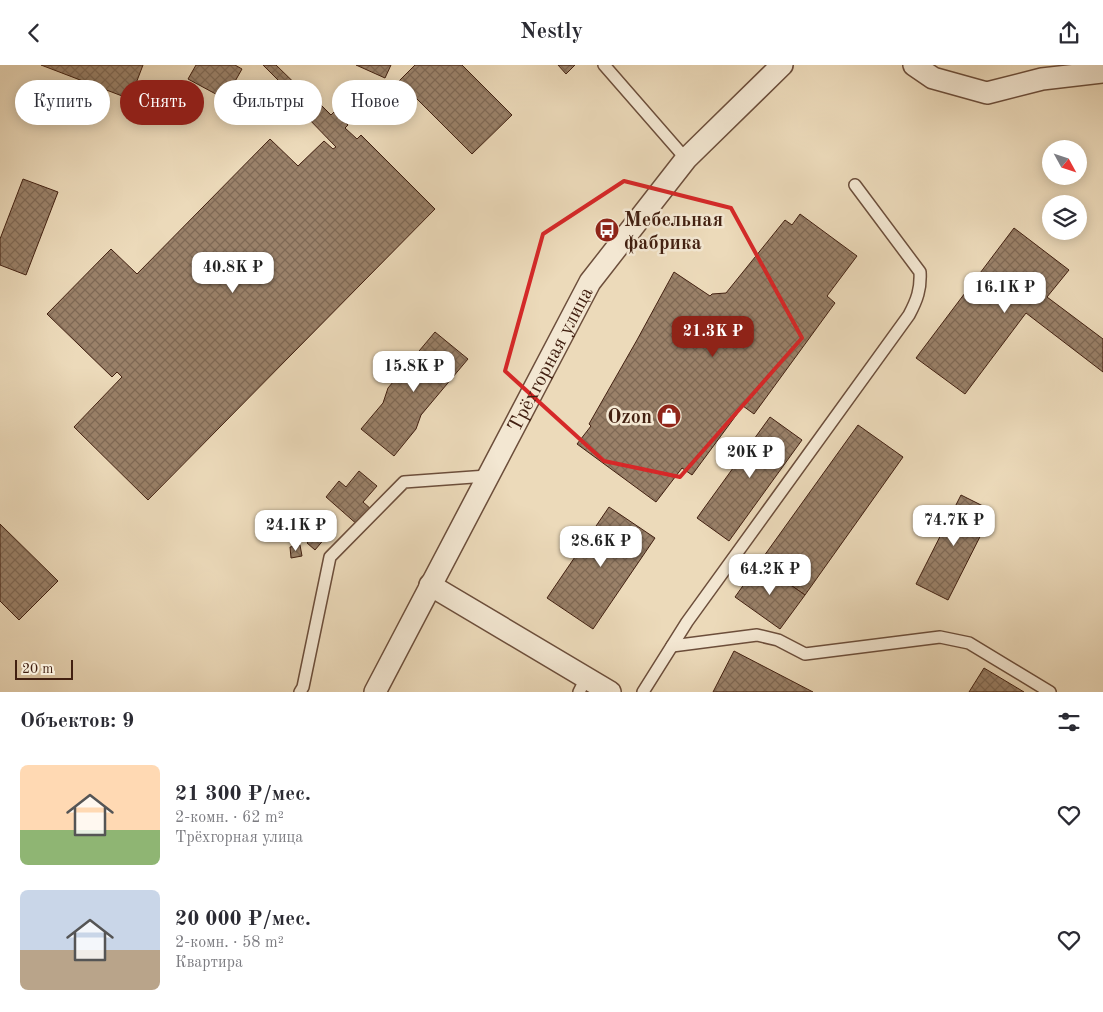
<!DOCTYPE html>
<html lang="ru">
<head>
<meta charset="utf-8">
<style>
  body { margin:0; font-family:"Old Standard TT",serif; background:#f2f2f3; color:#2b2b33; height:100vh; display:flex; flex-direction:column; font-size:19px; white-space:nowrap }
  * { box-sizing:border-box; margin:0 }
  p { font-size:16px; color:#7c7c81 }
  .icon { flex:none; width:28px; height:28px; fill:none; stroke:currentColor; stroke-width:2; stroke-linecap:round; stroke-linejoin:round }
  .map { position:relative; height:627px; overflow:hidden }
  .panel { display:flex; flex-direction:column; background:#fff; flex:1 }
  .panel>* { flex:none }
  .top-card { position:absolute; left:15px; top:15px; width:500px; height:45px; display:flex; gap:10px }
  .needle { width:32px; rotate:130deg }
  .fabs { position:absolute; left:1042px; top:75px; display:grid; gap:10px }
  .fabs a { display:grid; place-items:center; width:45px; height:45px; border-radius:50%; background:#fff; box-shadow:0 2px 12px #0003; font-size:25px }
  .scale { position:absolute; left:15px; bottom:12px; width:58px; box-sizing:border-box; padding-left:5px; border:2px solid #422011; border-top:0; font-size:14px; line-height:18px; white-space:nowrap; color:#422011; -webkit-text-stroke:4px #f3e7d2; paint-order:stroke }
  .price { position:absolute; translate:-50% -42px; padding:0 11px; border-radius:10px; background:#fff; color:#222; font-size:16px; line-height:32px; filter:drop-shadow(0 1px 2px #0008) }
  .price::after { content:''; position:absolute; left:50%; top:30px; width:15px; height:11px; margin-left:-8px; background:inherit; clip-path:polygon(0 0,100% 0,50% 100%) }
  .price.active { background:#8f2418; color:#fff }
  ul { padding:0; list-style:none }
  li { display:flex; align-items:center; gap:15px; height:125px; padding:0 20px }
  li span { display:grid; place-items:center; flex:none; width:140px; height:100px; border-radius:8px; color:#555 }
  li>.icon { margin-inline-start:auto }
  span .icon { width:60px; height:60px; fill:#fffc; stroke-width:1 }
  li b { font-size:21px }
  h2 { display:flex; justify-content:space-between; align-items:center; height:60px; padding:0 20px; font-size:21px }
  .pill { padding:0 18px; border-radius:22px; background:#fff; box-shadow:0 2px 12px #0003; font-size:18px; line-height:45px }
  .pill.active { background:#8f2418; color:#fff }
  header { display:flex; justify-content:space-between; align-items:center; height:65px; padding:0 20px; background:#fff; font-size:22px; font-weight:700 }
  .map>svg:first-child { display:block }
</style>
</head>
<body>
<header><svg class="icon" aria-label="back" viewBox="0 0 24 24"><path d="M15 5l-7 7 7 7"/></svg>Nestly<svg class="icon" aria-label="share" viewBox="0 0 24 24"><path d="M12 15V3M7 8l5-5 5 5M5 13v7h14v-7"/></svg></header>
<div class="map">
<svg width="1103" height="627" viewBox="0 0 1103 627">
  <defs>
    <pattern id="building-cross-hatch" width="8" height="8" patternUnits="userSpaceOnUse" patternTransform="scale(1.25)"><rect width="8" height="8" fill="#9a8169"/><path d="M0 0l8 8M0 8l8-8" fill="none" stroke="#7f6955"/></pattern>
  </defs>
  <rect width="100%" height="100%" fill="#ecdaba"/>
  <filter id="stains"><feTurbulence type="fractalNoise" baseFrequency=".004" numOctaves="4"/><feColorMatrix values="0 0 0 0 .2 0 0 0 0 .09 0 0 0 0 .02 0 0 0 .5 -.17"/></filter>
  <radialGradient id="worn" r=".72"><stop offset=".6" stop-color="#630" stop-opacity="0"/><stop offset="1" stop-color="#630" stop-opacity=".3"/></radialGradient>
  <g fill="url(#building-cross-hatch)" stroke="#422011">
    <polygon points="41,0 143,0 130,34"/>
    <polygon points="196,0 235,0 242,4 225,34 188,14"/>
    <polygon points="263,0 276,0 316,39 318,37 331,50 334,47 348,60 345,63 357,74 361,70 435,144 148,435 74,362 122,312 117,307 112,312 47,249 111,184 137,209 270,74 298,101 324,76 333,84 336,82 305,50 309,46"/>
    <polygon points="356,0 391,0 385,13"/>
    <polygon points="415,0 462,0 512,50 472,89 399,16"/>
    <polygon points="558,0 575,0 566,9"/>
    <polygon points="23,114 58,127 26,210 0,200 0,174"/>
    <polygon points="800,149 857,191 827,231 835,238 754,349 743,341 692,410 682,403 656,437 577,379 591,361 589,359 637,275 674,207 710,231 712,229 726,228 785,155 792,160"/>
    <polygon points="1014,163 1069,205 1047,232 1103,274 1103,307 1026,248 965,329 916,293"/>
    <polygon points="435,267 468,294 421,350 416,364 394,391 361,364 383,338 388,323"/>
    <polygon points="770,352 802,375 729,476 697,453"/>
    <polygon points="858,360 903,392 805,530 759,498"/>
    <polygon points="359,406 377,421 363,437 372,445 359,461 326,432 339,416 346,422"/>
    <polygon points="961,430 993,446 948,535 916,519"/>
    <polygon points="609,442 655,473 593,564 547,533"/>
    <polygon points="328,453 336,460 315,485 307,478"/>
    <polygon points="0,459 58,516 19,555 0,536"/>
    <polygon points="300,480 302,491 291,493 290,482"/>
    <polygon points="759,498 805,530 780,564 735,532"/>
    <polygon points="734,586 813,627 713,627"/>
    <polygon points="984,603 1024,627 969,627"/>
  </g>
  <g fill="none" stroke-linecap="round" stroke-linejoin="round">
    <defs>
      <g id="service">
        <polyline points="604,0 686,94"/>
        <polyline points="672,581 757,570 778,575 805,589 940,572 969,578 1050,627"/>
        <polyline points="300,627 303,622 330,492 404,417 487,411"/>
        <polyline points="579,627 586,613"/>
        <path d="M643,627L687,557L909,250C917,235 921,224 920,207L855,120"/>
      </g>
      <g id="minor">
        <polyline points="914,0 933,13 987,28 1042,14 1103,7"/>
        <polyline points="430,520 610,627"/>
        <path id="s1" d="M375,627L590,217L686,94L782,0"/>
      </g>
    </defs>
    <use href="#service" stroke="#6c4e3b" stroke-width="14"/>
    <use href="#minor" stroke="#6c4e3b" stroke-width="24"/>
    <use href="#service" stroke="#f3e7d2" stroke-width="11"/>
    <use href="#minor" stroke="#f3e7d2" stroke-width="21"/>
  </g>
  <path fill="none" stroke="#d62828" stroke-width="4" stroke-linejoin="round" d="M624,116L731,143L802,273L680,412L604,396L505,306L543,169Z"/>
  <defs>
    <symbol id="bus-disc" viewBox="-11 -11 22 22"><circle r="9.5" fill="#8f2418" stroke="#f3e7d2"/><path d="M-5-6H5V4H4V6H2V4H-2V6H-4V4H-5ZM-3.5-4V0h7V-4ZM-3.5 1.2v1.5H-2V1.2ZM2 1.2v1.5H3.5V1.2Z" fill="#fff"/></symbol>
    <symbol id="shop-disc" viewBox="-11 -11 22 22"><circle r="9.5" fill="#8f2418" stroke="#f3e7d2"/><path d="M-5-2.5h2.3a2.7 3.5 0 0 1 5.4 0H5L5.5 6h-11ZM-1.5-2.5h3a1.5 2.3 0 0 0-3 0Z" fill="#fff"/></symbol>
  </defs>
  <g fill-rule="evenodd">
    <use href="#bus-disc" x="593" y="151" width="28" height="28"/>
    <use href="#shop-disc" x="655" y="337" width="28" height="28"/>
  </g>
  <g text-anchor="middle" stroke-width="5" stroke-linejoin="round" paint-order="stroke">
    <g font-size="20" font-weight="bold" fill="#422011" stroke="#f3e7d2" text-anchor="start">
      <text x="624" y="161">Мебельная<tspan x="624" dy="23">фабрика</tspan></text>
      <text x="652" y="358" text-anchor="end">Ozon</text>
    </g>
    <g font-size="20" fill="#422011" stroke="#f3e7d2">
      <text dy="7" stroke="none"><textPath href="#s1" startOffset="376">Трёхгорная улица</textPath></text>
    </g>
  </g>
  <rect width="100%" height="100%" filter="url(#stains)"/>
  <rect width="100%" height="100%" fill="url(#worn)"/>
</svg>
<div class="fabs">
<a><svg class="needle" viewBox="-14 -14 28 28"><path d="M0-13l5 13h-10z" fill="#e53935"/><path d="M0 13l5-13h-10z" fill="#7c7c81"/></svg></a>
<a><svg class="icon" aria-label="layers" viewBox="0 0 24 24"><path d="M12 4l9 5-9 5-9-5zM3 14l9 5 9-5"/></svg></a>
</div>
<div class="scale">20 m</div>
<b class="price" style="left:233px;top:229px">40.8K ₽</b>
<b class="price" style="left:1005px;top:249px">16.1K ₽</b>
<b class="price active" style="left:713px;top:293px">21.3K ₽</b>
<b class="price" style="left:414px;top:328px">15.8K ₽</b>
<b class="price" style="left:750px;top:414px">20K ₽</b>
<b class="price" style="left:954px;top:482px">74.7K ₽</b>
<b class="price" style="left:296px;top:487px">24.1K ₽</b>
<b class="price" style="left:601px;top:503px">28.6K ₽</b>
<b class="price" style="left:770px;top:531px">64.2K ₽</b>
<div class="top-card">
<a class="pill">Купить</a>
<a class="pill active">Снять</a>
<a class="pill">Фильтры</a>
<a class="pill">Новое</a>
</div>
</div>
<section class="panel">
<h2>Объектов: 9<svg class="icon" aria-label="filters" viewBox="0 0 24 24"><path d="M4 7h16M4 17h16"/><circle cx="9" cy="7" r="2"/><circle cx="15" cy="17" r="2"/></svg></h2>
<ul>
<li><span style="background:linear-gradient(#ffd9b3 65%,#8fb573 0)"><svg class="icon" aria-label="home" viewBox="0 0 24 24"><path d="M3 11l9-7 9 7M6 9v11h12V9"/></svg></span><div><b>21 300 ₽/мес.</b><p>2-комн. · 62 m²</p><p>Трёхгорная улица</p></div><svg class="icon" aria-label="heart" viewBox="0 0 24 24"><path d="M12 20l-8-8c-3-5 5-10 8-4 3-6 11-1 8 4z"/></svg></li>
<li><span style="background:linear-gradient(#c9d6e8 60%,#b9a48a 0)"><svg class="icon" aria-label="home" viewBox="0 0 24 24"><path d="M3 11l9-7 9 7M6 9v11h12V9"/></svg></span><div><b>20 000 ₽/мес.</b><p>2-комн. · 58 m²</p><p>Квартира</p></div><svg class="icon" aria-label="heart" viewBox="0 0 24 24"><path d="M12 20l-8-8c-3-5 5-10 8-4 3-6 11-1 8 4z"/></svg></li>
</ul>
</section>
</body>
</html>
